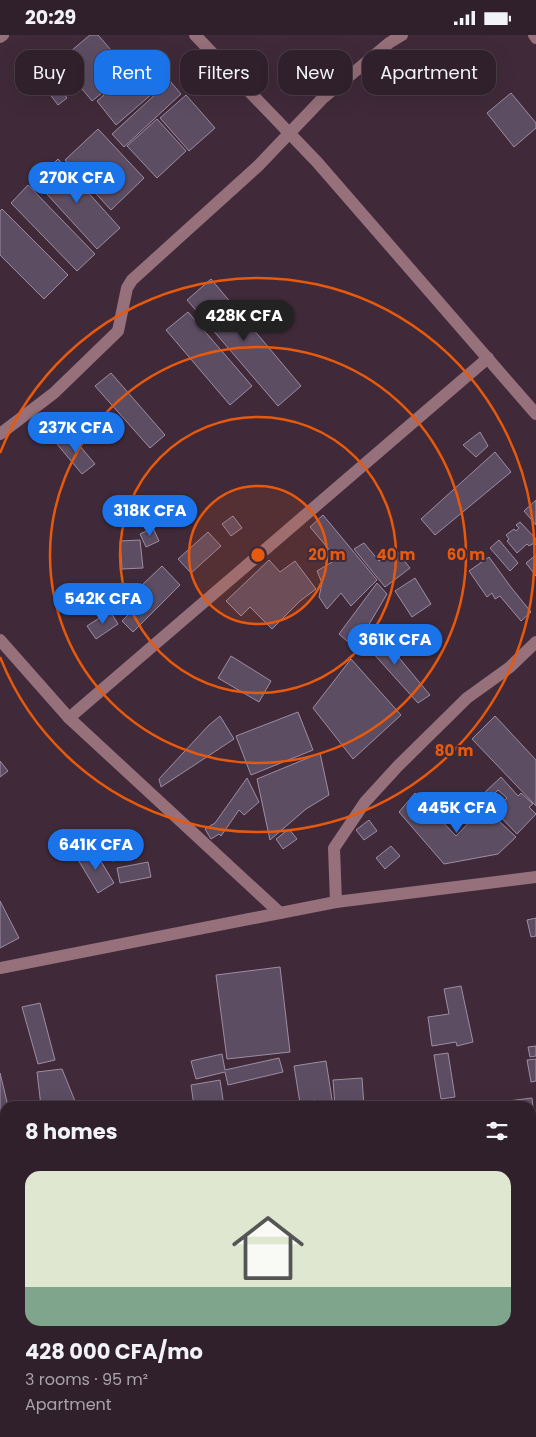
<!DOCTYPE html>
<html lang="en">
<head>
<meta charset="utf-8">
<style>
  body { margin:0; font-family:Poppins,sans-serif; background:#382833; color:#f1f3f6; height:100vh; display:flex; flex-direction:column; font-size:19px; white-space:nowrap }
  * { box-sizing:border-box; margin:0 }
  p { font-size:16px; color:#a8a3a9 }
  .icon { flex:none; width:28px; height:28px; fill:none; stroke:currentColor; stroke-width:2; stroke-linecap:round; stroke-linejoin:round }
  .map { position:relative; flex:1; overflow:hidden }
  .side { position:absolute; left:0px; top:1066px; width:536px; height:336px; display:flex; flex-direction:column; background:#30202b; border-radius:15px 15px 0 0; box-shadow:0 5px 20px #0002,0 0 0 1px #4b3e47 }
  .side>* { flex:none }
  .top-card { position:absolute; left:15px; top:15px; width:506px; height:45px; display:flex; gap:10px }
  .price { position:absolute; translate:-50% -42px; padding:0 11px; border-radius:18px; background:#1a73e8; color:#fff; font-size:16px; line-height:32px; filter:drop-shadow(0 1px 2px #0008) }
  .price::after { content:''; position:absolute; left:50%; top:30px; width:15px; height:11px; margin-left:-8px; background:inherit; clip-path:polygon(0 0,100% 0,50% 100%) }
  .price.on { background:#222; color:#fff }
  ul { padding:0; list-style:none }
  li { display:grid; align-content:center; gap:10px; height:265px; padding:0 25px }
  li+li { border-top:1px solid #4b3e47 }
  li span { display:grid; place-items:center; height:155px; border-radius:15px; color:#555 }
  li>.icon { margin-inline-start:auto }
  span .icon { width:90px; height:90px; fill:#fffc; stroke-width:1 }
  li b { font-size:21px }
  h2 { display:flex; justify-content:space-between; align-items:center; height:60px; padding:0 25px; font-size:21px }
  .chip { padding:0 18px; border-radius:15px; background:#30202b; box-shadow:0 5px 20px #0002,0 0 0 1px #4b3e47; font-size:18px; line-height:45px }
  .chip.on { background:#1a73e8; color:#fff }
  .status { display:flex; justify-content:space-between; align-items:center; height:35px; padding:0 25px; background:#30202b; direction:ltr }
  .status svg { height:14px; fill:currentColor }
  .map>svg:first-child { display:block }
</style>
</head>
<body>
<div class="status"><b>20:29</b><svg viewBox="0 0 49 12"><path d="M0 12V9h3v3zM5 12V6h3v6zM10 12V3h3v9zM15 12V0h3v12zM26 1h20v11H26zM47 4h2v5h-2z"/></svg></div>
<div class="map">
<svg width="536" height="1402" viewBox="0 0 536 1402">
  <rect width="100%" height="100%" fill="#402a39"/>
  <g fill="#5d4d63" stroke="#9e8ca3">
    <polygon points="90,0 98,0 111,15 105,20 123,41 92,66 59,26"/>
    <polygon points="149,22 168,45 116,90 97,66"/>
    <polygon points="170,46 181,59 124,112 112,99"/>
    <polygon points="58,51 67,63 58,70 49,58"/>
    <polygon points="511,58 536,88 536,93 514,112 487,78"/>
    <polygon points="186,60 215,93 189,116 160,83"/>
    <polygon points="157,84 186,116 157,143 127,111"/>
    <polygon points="98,94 144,143 111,175 65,125"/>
    <polygon points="58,124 120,193 97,214 35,146"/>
    <polygon points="28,150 95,219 77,236 11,168"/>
    <polygon points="2,174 68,240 44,264 0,220 0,176"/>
    <polygon points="211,244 301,351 278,371 187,265"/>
    <polygon points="188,277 252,351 230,370 166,295"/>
    <polygon points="111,338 165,400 150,413 95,351"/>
    <polygon points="480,397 488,411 476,422 463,410"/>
    <polygon points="69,398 95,429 82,439 57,409"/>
    <polygon points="495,417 511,437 435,500 421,484"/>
    <polygon points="536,465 536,490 524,476"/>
    <polygon points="323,480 377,545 351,571 341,558 327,574 319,562 322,548 317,536 337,524 310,492"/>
    <polygon points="233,481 242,493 231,501 222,489"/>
    <polygon points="520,487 536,504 536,510 534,508 529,511 527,509 517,518 507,506 509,504 506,500 514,494 516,496 519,493 516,490"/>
    <polygon points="153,493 159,506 146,512 140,499"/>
    <polygon points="208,497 221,511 191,538 178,524"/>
    <polygon points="140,505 143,533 122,534 120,506"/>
    <polygon points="499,505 518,528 510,536 490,513"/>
    <polygon points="364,508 379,526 395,514 410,533 385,552 354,514"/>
    <polygon points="536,520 536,541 526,528"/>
    <polygon points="489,522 510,551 531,577 521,586 500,561 495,564 492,558 487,562 469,536"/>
    <polygon points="269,525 280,537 295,526 316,554 300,566 272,594 250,572 241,581 226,566"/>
    <polygon points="162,531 180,550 133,597 122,586 148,560 140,552"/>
    <polygon points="415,543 431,569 412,582 395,556"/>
    <polygon points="377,548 387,559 355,613 339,599"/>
    <polygon points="110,576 118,589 96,604 87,591"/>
    <polygon points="375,594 430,660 418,668 362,606"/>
    <polygon points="231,621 271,646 259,667 218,643"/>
    <polygon points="351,624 401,680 353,724 313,673"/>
    <polygon points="298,677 313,715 251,740 236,701"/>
    <polygon points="220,681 234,704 161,752 159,744 208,691"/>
    <polygon points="495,681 536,725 536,771 472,704"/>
    <polygon points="320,718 329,760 306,774 270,805 257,744"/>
    <polygon points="0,726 8,736 0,742"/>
    <polygon points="501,742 518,761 521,758 533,769 529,772 536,779 517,799 494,775 507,763 498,755 486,767 481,761"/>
    <polygon points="247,743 259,767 244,780 239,775 221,801 219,799 211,804 205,794 215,788"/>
    <polygon points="415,758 456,801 484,772 516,802 498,819 444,829 399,777"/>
    <polygon points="369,785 377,796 364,805 356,795"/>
    <polygon points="289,794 297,804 283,814 276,804"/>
    <polygon points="134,796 137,823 112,826 109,798"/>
    <polygon points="391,811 400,821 385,834 376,823"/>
    <polygon points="93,813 114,848 98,858 77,823"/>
    <polygon points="148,827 151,842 120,848 117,833"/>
    <polygon points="0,866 19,903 0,913"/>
    <polygon points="536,883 536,901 531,902 527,885"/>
    <polygon points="280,932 290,1017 227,1024 216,940"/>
    <polygon points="461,951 473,1007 457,1011 456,1007 432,1011 428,982 449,979 444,954"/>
    <polygon points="40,968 55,1025 38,1029 22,972"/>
    <polygon points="536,1011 536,1021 530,1022 528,1012"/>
    <polygon points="448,1018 455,1062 441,1064 434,1020"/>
    <polygon points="222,1019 225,1035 279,1023 283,1037 228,1050 225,1037 196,1044 191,1026"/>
    <polygon points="536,1024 536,1046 531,1047 527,1025"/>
    <polygon points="326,1026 333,1071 317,1071 315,1065 300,1068 294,1031"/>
    <polygon points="62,1034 77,1071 41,1071 37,1037"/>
    <polygon points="0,1038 8,1071 5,1071 5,1083 0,1084"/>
    <polygon points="362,1043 364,1071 335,1071 333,1045"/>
    <polygon points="220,1045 224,1071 194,1071 191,1050"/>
    <polygon points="532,1063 535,1092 531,1092 531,1071 509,1071 508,1066"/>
    <polygon points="5,1087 5,1112 0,1114 0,1088"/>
    <polygon points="0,1120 2,1125 5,1125 5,1171 0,1172"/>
    <polygon points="531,1266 536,1268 536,1293 531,1291"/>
    <polygon points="531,1349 536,1350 536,1392 531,1391"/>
    <polygon points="5,1363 5,1392 0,1391"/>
    <polygon points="531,1397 536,1398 536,1402 515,1402 516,1398"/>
    <polygon points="31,1398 48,1398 48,1401"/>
    <polygon points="103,1398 126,1398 126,1402 103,1399"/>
    <polygon points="322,1398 354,1398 354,1402 323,1402"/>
  </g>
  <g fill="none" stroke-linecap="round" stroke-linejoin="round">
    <g stroke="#96707b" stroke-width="12">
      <polyline points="195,0 317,127 536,379"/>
      <polyline points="534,0 536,3"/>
      <polyline points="0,2 3,0"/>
      <polyline points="0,399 54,358 118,296 127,253 132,245 258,131 322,64 389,8 402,0"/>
      <polyline points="0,605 69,683 488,323"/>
      <polyline points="69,683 280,878"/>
      <polyline points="336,867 334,813 365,767 398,731 467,663 510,632 536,607"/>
      <polyline points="0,933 336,867 536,842"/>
      <polyline points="531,1107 536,1106"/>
      <polyline points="0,1220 5,1219"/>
      <polyline points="531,1328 536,1327"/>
      <polyline points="180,1402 180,1398"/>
    </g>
  </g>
  <circle cx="258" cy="520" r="69" fill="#e8590c" fill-opacity=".12"/>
  <g fill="none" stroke="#e8590c" stroke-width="2.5">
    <circle cx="258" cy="520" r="69"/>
    <circle cx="258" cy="520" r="138"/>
    <circle cx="258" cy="520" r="208"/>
    <path d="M0 418A277 277 0 1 1 0 622"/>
  </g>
  <circle cx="258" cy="520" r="8" fill="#e8590c" stroke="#402a39" stroke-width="2.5"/>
  <g font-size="15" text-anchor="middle" font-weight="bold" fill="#e8590c" stroke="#402a39" stroke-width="4" stroke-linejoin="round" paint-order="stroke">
    <text x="327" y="525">20 m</text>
    <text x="396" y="525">40 m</text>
    <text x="466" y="525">60 m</text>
    <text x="454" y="721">80 m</text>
  </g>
</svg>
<b class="price" style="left:77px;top:169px">270K CFA</b>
<b class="price on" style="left:244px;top:307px">428K CFA</b>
<b class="price" style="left:76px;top:419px">237K CFA</b>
<b class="price" style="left:150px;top:502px">318K CFA</b>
<b class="price" style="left:103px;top:590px">542K CFA</b>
<b class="price" style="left:395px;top:631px">361K CFA</b>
<b class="price" style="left:457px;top:799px">445K CFA</b>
<b class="price" style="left:96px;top:836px">641K CFA</b>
<div class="top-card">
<a class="chip">Buy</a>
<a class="chip on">Rent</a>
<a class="chip">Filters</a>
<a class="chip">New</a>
<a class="chip">Apartment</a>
</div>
<section class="side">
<h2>8 homes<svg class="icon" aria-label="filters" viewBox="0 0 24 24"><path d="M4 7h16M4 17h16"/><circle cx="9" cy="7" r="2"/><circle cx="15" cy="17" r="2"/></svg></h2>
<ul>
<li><span style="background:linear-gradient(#dfe7d0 75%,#7fa58c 0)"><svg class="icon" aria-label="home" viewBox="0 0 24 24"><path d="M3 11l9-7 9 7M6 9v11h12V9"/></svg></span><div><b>428 000 CFA/mo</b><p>3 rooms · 95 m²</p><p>Apartment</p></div></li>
</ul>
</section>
</div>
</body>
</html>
